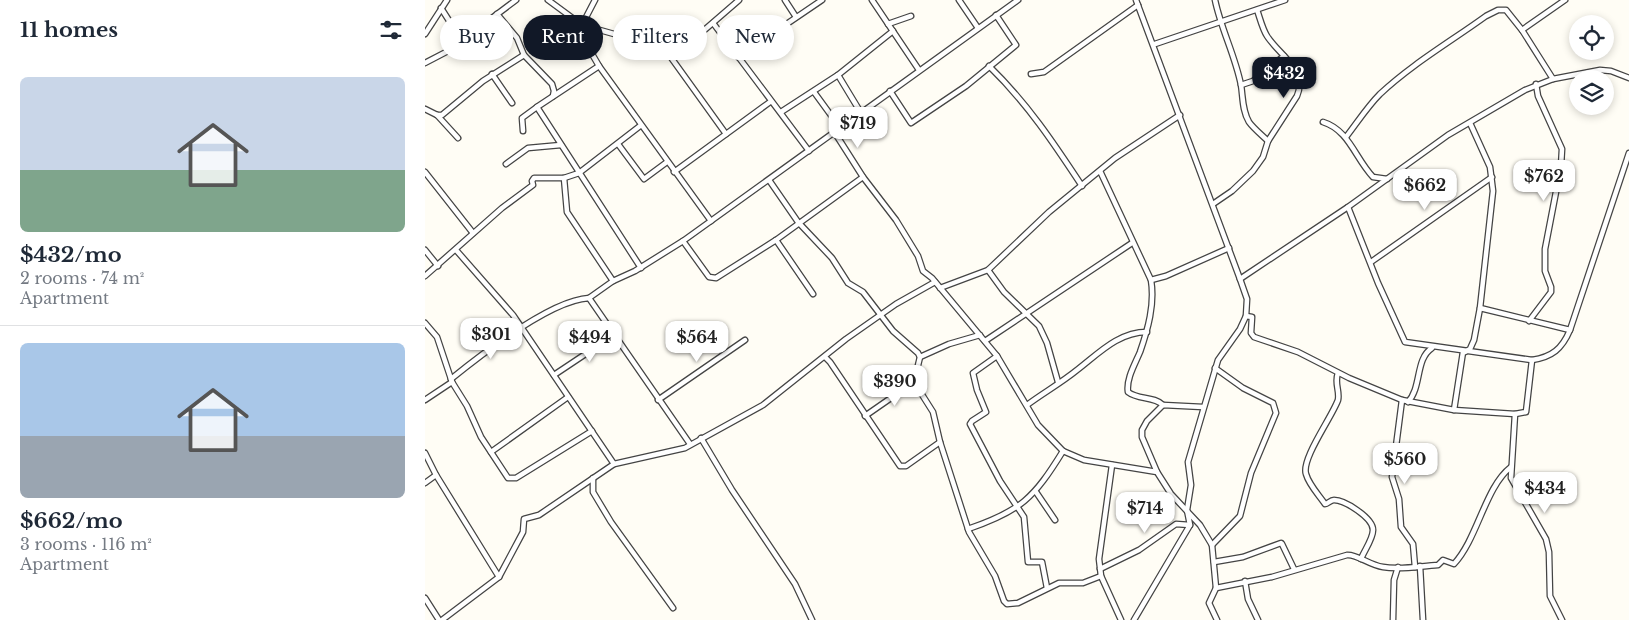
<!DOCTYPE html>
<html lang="en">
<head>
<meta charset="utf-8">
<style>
  body { margin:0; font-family:"Libre Baskerville",serif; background:#f6f6f7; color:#1f2937; height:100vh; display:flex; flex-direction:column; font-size:19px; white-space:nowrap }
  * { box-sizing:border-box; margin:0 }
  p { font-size:16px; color:#747a83 }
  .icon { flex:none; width:28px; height:28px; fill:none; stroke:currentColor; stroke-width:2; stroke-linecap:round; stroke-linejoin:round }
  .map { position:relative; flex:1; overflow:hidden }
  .panel { display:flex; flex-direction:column; background:#fff; width:425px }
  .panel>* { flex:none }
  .guide { position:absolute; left:15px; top:15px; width:475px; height:45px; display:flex; gap:10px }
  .fabs { position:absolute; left:1144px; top:15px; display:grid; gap:10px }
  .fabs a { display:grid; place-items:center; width:45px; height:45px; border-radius:50%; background:#fff; box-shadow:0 2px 8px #0003; font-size:25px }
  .price { position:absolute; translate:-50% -42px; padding:0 11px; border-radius:10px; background:#fff; color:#222; font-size:16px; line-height:32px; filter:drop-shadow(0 1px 2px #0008) }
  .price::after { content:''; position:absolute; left:50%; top:30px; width:15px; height:11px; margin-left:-8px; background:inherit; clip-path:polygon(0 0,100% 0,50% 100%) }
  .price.active { background:#111827; color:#fff }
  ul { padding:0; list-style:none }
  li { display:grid; align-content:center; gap:10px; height:265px; padding:0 20px }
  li+li { border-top:1px solid #e0e1e3 }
  li span { display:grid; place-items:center; height:155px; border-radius:8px; color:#555 }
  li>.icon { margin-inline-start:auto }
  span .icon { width:90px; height:90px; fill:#fffc; stroke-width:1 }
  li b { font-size:21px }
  h2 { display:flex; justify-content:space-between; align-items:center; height:60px; padding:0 20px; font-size:21px }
  .pill { padding:0 18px; border-radius:22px; background:#fff; box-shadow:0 2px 8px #0003; font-size:18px; line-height:45px }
  .pill.active { background:#111827; color:#fff }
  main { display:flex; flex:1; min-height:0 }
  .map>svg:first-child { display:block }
</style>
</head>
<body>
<main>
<section class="panel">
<h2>11 homes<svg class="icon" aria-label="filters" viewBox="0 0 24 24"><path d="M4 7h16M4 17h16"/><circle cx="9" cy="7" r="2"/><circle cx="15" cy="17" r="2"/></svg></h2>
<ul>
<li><span style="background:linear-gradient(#c9d6e8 60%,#7fa58c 0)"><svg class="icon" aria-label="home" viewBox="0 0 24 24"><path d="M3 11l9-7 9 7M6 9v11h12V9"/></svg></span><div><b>$432/mo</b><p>2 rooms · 74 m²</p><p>Apartment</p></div></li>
<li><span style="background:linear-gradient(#a9c7e8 60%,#9aa5b1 0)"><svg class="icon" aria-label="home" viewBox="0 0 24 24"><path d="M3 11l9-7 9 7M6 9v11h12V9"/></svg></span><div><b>$662/mo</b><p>3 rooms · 116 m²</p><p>Apartment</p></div></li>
</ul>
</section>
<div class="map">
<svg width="1204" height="620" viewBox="0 0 1204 620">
  <rect width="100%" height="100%" fill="#fffdf5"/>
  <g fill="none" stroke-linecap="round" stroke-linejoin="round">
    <defs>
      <g id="street">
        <polyline points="123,0 157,25 221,43 255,46 269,39 314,0"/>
        <polyline points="360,0 371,17"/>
        <polyline points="447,0 494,70"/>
        <polyline points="534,0 553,28"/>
        <path d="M790,0C796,29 810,55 816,85C818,97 817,110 824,122C829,129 837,135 843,141"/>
        <polyline points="16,8 30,30 41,38"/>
        <polyline points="72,14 92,38 99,55 127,84 129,91 128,96"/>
        <polyline points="146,18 174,66 286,221"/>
        <polyline points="288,23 384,151"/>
        <polyline points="463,24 486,16"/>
        <polyline points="157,25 170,0"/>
        <polyline points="0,34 22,0"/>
        <polyline points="730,44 860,0"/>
        <polyline points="237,45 301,134"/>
        <polyline points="313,57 397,0"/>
        <polyline points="0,63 23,51 91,0"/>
        <polyline points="174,66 112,107 216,268"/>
        <path d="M564,66C602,103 628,142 657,186"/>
        <polyline points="67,74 87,103"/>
        <polyline points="606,74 619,72 713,5"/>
        <polyline points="413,75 436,113"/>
        <polyline points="1128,79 1097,30 1140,0"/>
        <polyline points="816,85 828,81 859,56"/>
        <polyline points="465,91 486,123 541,86 591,45 571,15"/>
        <polyline points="389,92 416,129"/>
        <polyline points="0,109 12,115 17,115 58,81 99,55"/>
        <polyline points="356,112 413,75 468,31"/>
        <polyline points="12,115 33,138"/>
        <path d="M898,122C924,130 930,158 948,177L962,179"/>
        <polyline points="98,131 97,118 112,107"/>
        <polyline points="410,133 438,177 471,220 493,256 498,271 507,278 572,356 613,425 638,451 659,460 732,472 746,494 775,525 787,545 791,588 784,603 792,620"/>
        <path d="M921,137C932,123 942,107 955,94C987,64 1025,42 1061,16L1073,10H1081L1097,30"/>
        <polyline points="193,144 219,179 242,162"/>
        <polyline points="81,164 103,148 136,145"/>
        <path d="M675,171L726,280C730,304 723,329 715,352C710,364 701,379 703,392C713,400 729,396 738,405"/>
        <polyline points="0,172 48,233"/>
        <polyline points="249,172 345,102"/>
        <polyline points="139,178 142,212 188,281"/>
        <polyline points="344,180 373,222 407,258 423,283 438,292 468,331 493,353 495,357 489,382 508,412 515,442 544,532 570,576 579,601 582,604 593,603 634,583 658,583 676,576"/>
        <path d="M788,204L807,191L828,171L838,157L843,141L872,96C883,70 854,55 842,36C837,28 835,18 832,10"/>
        <path d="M923,207L953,283L980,342L1107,360C1127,357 1137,349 1145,330L1204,153"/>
        <polyline points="351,240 388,294"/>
        <polyline points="258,241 284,277 291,278 351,240 438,177"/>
        <polyline points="0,250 13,266"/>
        <polyline points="31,250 88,315 189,464"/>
        <polyline points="946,262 1067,177"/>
        <polyline points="563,270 579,292 614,326 622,343 633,382"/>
        <polyline points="0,276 77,208 108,185 107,181 109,178 139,178 154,173 215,126"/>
        <polyline points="815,279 923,207 1023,135 1100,90 1128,79 1175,70 1186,71 1204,78"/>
        <polyline points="726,280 741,276 804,248"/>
        <polyline points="515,288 563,270 624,212 690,158 755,115"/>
        <polyline points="164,298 188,281 210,271 258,241 593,0"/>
        <polyline points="1055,308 1145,330"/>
        <polyline points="821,316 827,317 826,333 829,337 873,352 924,378 977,400 1029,410 1090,414 1101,412 1107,360"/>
        <polyline points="1104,321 1126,292 1126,287 1120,271 1120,249 1136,166 1137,149 1113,96 1111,84"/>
        <polyline points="0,323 12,337 27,382 42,406 56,437 83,478 91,478 167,431"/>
        <polyline points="560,341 707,243"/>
        <polyline points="1040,352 1045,349 1049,340 1055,308 1068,191 1065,167 1045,123"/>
        <polyline points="572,356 548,373 552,390 561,412 547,421 545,424 575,481 599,517 603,562 617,562 622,588"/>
        <polyline points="400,357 405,362 475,466 481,466 515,442"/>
        <polyline points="495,357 524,344 555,335"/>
        <path d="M913,373C909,383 915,391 913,400C907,417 876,459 881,474C884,485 894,495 900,504C903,504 905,500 909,500C920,500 948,518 948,530C948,539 939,551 936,559"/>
        <polyline points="129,375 189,335"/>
        <path d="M26,379C57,354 126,300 164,298L265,444"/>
        <polyline points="0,400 27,382"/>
        <polyline points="233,400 320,340"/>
        <polyline points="977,400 967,477 974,499 976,527 988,544 990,567"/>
        <path d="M983,402C997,387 990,359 1007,348"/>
        <path d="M602,405C618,393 636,383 652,370C673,354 693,332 722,332"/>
        <polyline points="1029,410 1038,352"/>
        <polyline points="1090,414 1086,478 1121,539 1124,552 1125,596 1137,620"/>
        <polyline points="440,416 489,382"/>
        <polyline points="276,438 307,490 370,584 387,620"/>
        <polyline points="66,452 143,397"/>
        <polyline points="0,453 11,475 0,483"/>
        <polyline points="687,465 674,559 676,576 696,620"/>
        <polyline points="732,472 717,437 717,430 722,421 738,405 778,407"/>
        <polyline points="11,475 74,577"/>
        <polyline points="168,478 168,492 186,522 248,608"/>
        <polyline points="611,492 630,520"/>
        <path d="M543,529C596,511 609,498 638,451"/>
        <polyline points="857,544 869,569"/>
        <polyline points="787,545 815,516 826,473 851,413 848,403 818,388 790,368"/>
        <polyline points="789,562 818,557 856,543"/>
        <polyline points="995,566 998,620"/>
        <polyline points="675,569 714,550 751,524 765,525"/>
        <polyline points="820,581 823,599 833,620"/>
        <path d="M791,588L847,577L922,555C932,554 944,565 958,567C976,570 995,566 1013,565L1018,560L1029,564C1053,538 1060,487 1086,467"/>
        <polyline points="0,598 14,620"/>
        <polyline points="17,620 74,577 98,532 99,519 114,515 189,464 260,448 338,405 421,339 471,304 510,282"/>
        <polyline points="709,620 765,525 762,510 766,485 763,462 793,360 815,329 821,316 822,299 815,279 711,0"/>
        <polyline points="968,620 969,580 973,567"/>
      </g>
    </defs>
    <use href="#street" stroke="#444" stroke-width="7"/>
    <use href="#street" stroke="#fff" stroke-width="4.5"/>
  </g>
</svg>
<div class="fabs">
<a><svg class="icon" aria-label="locate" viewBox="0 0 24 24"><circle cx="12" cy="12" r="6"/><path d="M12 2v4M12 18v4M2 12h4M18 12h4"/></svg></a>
<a><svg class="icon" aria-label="layers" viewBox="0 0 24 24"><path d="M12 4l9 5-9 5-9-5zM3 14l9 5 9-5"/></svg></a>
</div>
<b class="price active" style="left:859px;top:99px">$432</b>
<b class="price" style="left:433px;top:149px">$719</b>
<b class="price" style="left:1119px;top:202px">$762</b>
<b class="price" style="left:1000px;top:211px">$662</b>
<b class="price" style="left:66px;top:360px">$301</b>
<b class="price" style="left:165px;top:363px">$494</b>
<b class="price" style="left:272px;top:363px">$564</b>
<b class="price" style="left:470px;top:407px">$390</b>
<b class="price" style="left:980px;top:485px">$560</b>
<b class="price" style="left:1120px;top:514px">$434</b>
<b class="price" style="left:720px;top:534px">$714</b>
<div class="guide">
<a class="pill">Buy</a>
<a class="pill active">Rent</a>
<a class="pill">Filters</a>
<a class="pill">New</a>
</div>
</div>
</main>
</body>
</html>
